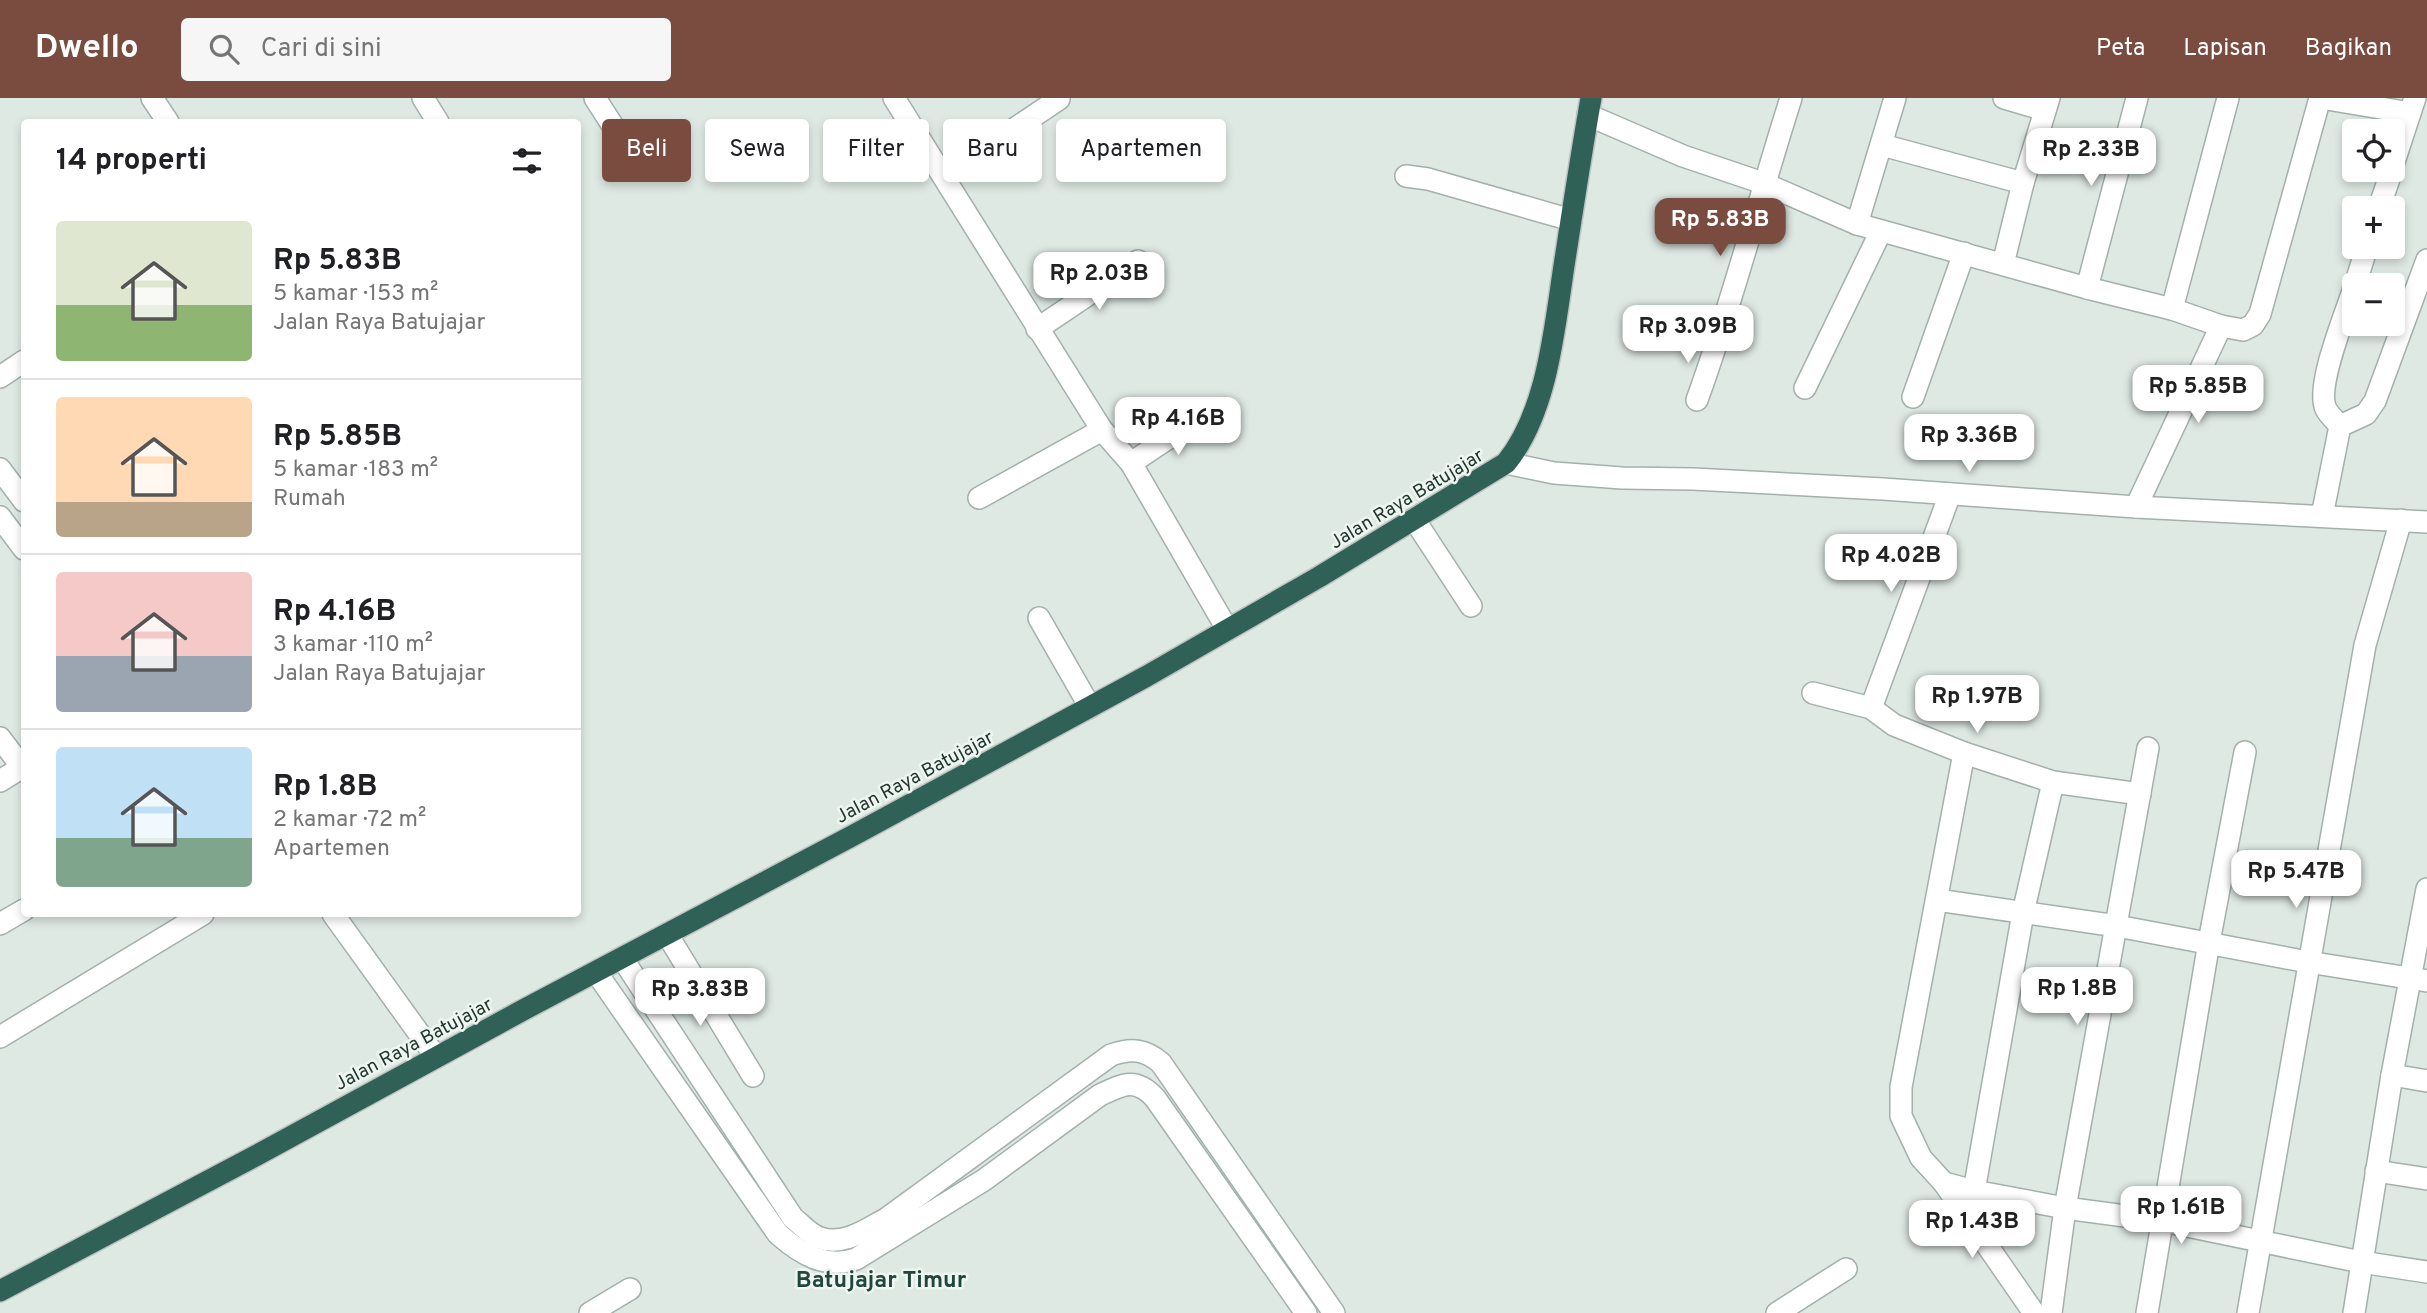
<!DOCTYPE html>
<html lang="id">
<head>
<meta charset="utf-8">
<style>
  body { margin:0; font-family:Overpass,sans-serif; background:#f6f6f6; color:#202124; height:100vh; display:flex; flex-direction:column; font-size:26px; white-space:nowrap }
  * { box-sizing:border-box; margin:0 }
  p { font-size:23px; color:#757577 }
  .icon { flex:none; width:38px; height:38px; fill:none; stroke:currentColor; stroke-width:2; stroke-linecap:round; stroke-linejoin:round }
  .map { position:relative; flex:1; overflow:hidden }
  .details { position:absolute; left:21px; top:21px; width:560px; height:798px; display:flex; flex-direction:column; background:#fff; border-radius:7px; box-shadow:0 4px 10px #0003 }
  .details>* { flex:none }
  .top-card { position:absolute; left:602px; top:21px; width:665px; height:63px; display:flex; gap:14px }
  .buttons { position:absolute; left:2342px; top:21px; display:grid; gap:14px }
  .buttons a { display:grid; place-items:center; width:63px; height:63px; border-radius:7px; background:#fff; box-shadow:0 4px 10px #0003; font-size:35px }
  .price { position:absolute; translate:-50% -60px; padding:0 16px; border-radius:14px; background:#fff; color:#222; font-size:23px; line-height:46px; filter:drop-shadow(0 2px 4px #0008) }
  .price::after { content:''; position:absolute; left:50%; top:42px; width:21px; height:16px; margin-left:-10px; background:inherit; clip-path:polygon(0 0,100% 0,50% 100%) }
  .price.current { background:#794c3f; color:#fff }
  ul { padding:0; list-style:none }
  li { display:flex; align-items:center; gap:21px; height:175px; padding:0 35px }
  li+li { border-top:2px solid #e0e0e0 }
  li span { display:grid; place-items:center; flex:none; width:196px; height:140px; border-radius:7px; color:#555 }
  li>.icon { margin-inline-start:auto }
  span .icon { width:84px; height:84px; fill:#fffc; stroke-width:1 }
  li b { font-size:30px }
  h2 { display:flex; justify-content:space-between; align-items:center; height:84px; padding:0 35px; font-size:30px }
  .tag { padding:0 24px; border-radius:7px; background:#fff; box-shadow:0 4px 10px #0003; font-size:24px; line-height:63px }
  .tag.current { background:#794c3f; color:#fff }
  header { display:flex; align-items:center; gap:42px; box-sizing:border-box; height:98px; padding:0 35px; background:#794c3f; color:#fff }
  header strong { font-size:33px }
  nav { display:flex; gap:38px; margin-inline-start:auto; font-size:24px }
  .search { width:490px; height:63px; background:#f6f6f6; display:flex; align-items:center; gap:18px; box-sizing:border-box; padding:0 24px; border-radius:7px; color:#757577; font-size:26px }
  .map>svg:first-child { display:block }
</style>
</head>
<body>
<header>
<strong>Dwello</strong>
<div class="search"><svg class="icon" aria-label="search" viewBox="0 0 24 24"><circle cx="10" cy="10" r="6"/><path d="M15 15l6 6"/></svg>Cari di sini</div>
<nav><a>Peta</a><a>Lapisan</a><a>Bagikan</a></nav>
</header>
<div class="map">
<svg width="2427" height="1215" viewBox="0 0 2427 1215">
  <rect width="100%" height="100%" fill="#dfe9e4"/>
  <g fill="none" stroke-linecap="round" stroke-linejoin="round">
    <defs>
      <g id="street">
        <polyline points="152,0 168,24"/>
        <polyline points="423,0 438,24"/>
        <polyline points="595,0 620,39"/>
        <polyline points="894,0 1102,332 1131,365 1227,531"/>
        <polyline points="2004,0 2045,12"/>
        <polyline points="2321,0 2410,15 2415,0"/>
        <polyline points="1588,17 1683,58 1763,85 1857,126 2087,190 2172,211 2221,228 2243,232 2253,227 2260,216 2320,0"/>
        <polyline points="1882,47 2023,85"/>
        <polyline points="2392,70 2410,15"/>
        <polyline points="944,78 1059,1"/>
        <polyline points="1406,78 1428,81 1571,122"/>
        <polyline points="2379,110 2392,72"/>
        <polyline points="1857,126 1895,0"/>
        <polyline points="2003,166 2023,85 2049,0"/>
        <polyline points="2355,187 2367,149"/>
        <polyline points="2087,190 2137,0"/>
        <polyline points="2172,211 2228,0"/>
        <polyline points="1037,231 1138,163"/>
        <polyline points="0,279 24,263"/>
        <polyline points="1805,290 1881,133"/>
        <polyline points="1913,299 1964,155"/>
        <path d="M1697,302C1733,203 1759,100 1791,0"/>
        <polyline points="2340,328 2366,316 2375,303 2427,162"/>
        <path d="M2340,328C2336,323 2329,317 2326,311C2315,289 2346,215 2354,190"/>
        <polyline points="1131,365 1203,317"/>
        <polyline points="1506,365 1554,375 1622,380 1693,381 1883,391 2136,409 2427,424"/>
        <polyline points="0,371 24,403"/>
        <polyline points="979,400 1102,332"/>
        <polyline points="2136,409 2221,228"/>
        <polyline points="2322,418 2340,328"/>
        <polyline points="0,419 24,451"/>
        <polyline points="1414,421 1471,508"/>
        <polyline points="1039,520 1090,609"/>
        <polyline points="1813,595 1871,610 1894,627 1964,655 2053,684 2140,696"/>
        <polyline points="1871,610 1950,396"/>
        <polyline points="0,640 22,669"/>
        <polyline points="1964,655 1901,989 1901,1018 1921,1060 1944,1085 2034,1215"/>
        <polyline points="0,683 24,668"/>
        <polyline points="1937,802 2117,828 2308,864 2427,883"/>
        <polyline points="333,816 436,959"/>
        <polyline points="0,826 24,812"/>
        <polyline points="667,836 753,978"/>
        <path d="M622,860L793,1120C801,1126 810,1137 820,1140C844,1148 865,1132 886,1121L1111,957C1131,950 1145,951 1161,965L1334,1215"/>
        <path d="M596,874L778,1136C801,1156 825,1171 856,1161L984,1082L1100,997C1123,986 1136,979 1155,1000L1306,1215"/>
        <polyline points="0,939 203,816"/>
        <polyline points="2392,977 2427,983"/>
        <polyline points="2376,1073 2427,1081"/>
        <polyline points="1944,1085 1974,1093 2065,1110 2163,1123 2361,1164 2427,1174"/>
        <polyline points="1974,1093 2023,815 2053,684"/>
        <polyline points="590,1215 630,1191"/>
        <polyline points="1777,1215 1846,1171"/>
        <polyline points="2051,1215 2065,1110 2148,650"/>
        <polyline points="2147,1215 2209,844 2245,654"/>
        <polyline points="2248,1215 2365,547 2401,422"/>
        <polyline points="2354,1215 2392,977 2427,791"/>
      </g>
      <path id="highway" d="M0,1193L259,1056L525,911L852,738L1147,578L1319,479L1506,365C1550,311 1555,221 1566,155C1574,103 1582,51 1591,0"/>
    </defs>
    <use href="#street" stroke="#a3b0ab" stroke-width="24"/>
    <use href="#highway" stroke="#bdc3c1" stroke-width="24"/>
    <use href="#street" stroke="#fff" stroke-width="21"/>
    <use href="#highway" stroke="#306156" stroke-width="21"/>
  </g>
  <g text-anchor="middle" stroke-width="5" stroke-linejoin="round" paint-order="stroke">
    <g font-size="19" fill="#223731" stroke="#eff6f2">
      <text transform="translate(1406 400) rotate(-31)" y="7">Jalan Raya Batujajar</text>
      <text transform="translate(914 678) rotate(-28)" y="7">Jalan Raya Batujajar</text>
      <text transform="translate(413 945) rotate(-28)" y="7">Jalan Raya Batujajar</text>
    </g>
    <g font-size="23" font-weight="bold" fill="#20473d" stroke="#eff6f2">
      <text x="881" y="1189">Batujajar Timur</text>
    </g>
  </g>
</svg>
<div class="buttons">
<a><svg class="icon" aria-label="locate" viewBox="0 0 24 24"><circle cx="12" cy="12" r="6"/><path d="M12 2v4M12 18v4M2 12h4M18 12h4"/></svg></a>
<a>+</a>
<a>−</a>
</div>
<b class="price" style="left:2091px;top:90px">Rp 2.33B</b>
<b class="price current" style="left:1720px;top:160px">Rp 5.83B</b>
<b class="price" style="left:1099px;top:214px">Rp 2.03B</b>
<b class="price" style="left:1688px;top:267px">Rp 3.09B</b>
<b class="price" style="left:2198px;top:327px">Rp 5.85B</b>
<b class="price" style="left:1178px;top:359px">Rp 4.16B</b>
<b class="price" style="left:1969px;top:376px">Rp 3.36B</b>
<b class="price" style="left:1891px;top:496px">Rp 4.02B</b>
<b class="price" style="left:1977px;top:637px">Rp 1.97B</b>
<b class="price" style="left:2296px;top:812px">Rp 5.47B</b>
<b class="price" style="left:2077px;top:929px">Rp 1.8B</b>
<b class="price" style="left:700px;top:930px">Rp 3.83B</b>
<b class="price" style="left:2181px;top:1148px">Rp 1.61B</b>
<b class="price" style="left:1972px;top:1162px">Rp 1.43B</b>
<div class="top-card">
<a class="tag current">Beli</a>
<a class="tag">Sewa</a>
<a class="tag">Filter</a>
<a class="tag">Baru</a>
<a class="tag">Apartemen</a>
</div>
<section class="details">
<h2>14 properti<svg class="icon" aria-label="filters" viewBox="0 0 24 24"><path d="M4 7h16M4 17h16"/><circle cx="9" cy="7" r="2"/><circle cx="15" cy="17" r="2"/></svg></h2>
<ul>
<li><span style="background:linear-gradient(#dfe7d0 60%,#8fb573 0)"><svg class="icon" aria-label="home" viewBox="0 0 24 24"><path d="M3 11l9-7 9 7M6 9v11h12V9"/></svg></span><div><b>Rp 5.83B</b><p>5 kamar · 153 m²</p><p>Jalan Raya Batujajar</p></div></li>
<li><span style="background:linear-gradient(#ffd9b3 75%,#b9a48a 0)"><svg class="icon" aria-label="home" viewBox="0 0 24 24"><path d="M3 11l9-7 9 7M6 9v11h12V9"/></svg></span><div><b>Rp 5.85B</b><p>5 kamar · 183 m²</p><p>Rumah</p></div></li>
<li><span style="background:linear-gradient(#f6c9c9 60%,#9aa5b1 0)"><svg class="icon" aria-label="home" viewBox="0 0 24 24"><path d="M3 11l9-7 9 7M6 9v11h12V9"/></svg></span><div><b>Rp 4.16B</b><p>3 kamar · 110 m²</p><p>Jalan Raya Batujajar</p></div></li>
<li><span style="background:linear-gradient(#bfe0f5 65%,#7fa58c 0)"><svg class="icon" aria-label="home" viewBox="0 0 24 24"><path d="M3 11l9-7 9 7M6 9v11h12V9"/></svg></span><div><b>Rp 1.8B</b><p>2 kamar · 72 m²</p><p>Apartemen</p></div></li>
</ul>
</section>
</div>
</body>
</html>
